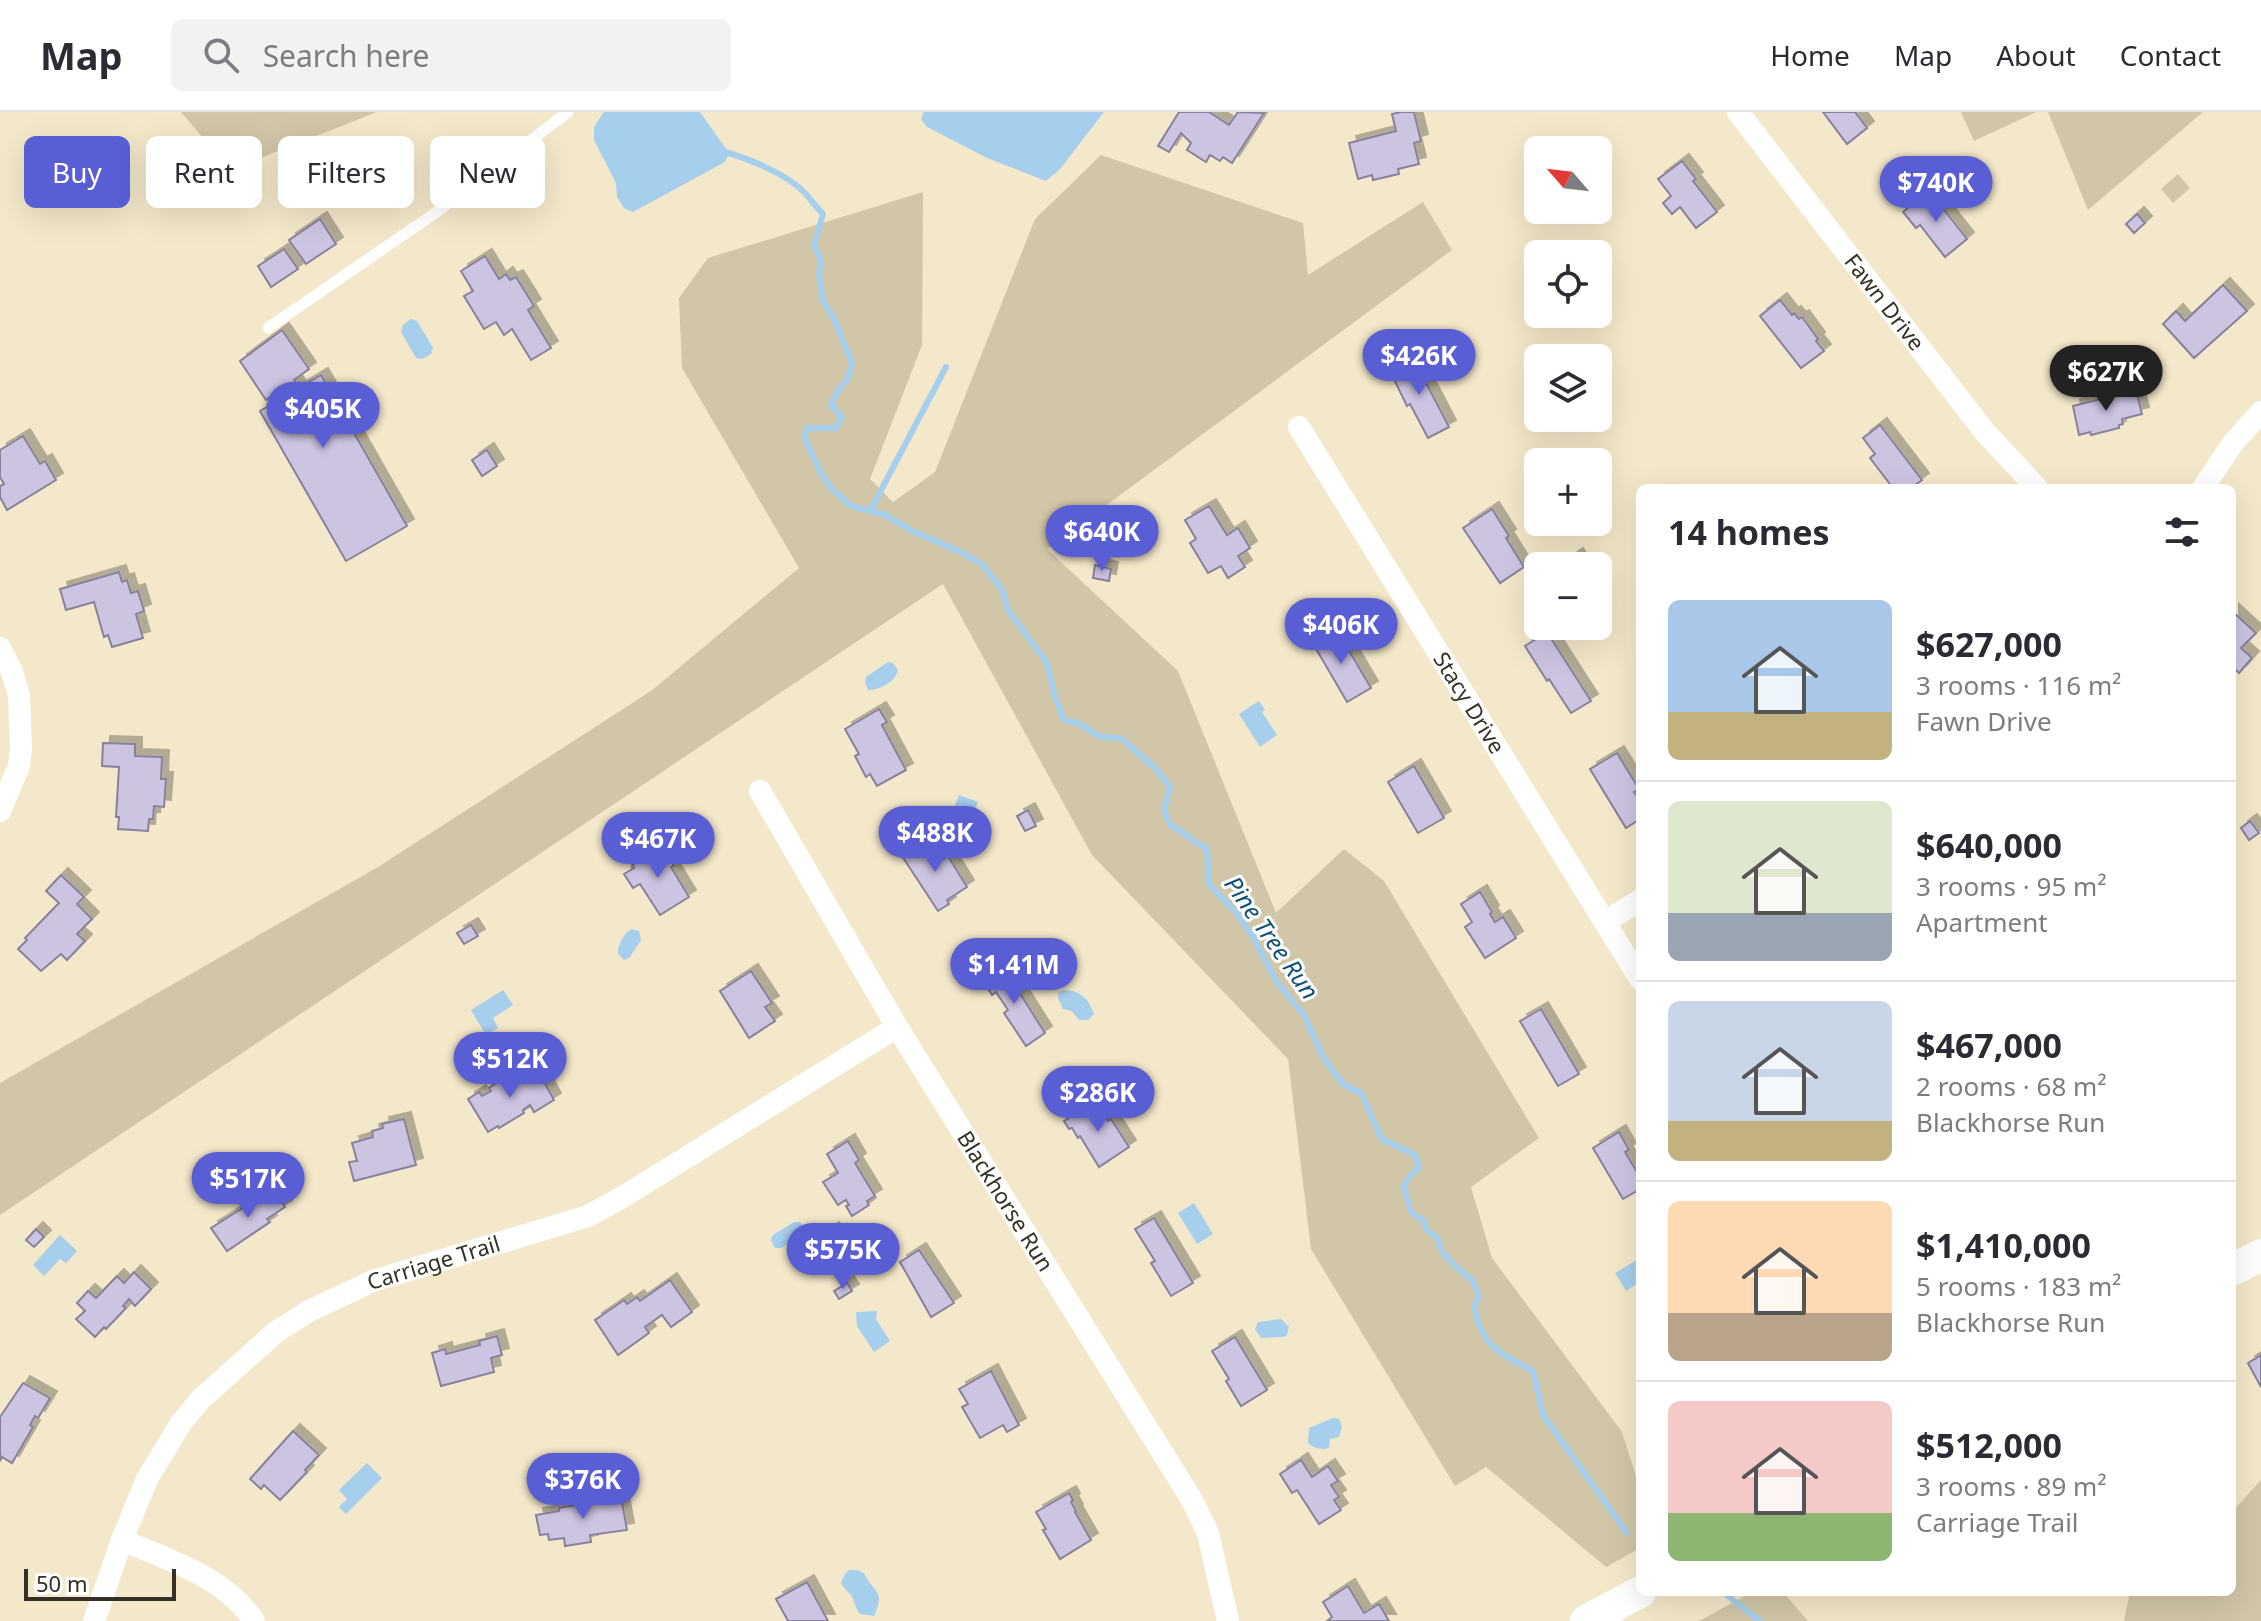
<!DOCTYPE html>
<html lang="en">
<head>
<meta charset="utf-8">
<style>
  body { margin:0; font-family:"Noto Sans",sans-serif; background:#f2f2f3; color:#2b2b33; height:100vh; display:flex; flex-direction:column; font-size:30px; white-space:nowrap }
  * { box-sizing:border-box; margin:0 }
  p { font-size:26px; color:#7c7c81 }
  .icon { flex:none; width:44px; height:44px; fill:none; stroke:currentColor; stroke-width:2; stroke-linecap:round; stroke-linejoin:round }
  .map { position:relative; flex:1; overflow:hidden }
  .details { position:absolute; left:1636px; top:372px; width:600px; height:1112px; display:flex; flex-direction:column; background:#fff; border-radius:12px; box-shadow:0 8px 32px #0002 }
  .details>* { flex:none }
  .banner { position:absolute; left:24px; top:24px; width:760px; height:72px; display:flex; gap:16px }
  .needle { width:52px; rotate:298deg }
  .fabs { position:absolute; left:1524px; top:24px; display:grid; gap:16px }
  .fabs a { display:grid; place-items:center; width:88px; height:88px; border-radius:12px; background:#fff; box-shadow:0 8px 32px #0002; font-size:40px }
  .scale { position:absolute; left:24px; bottom:20px; width:152px; box-sizing:border-box; padding-left:8px; border:4px solid #353025; border-top:0; font-size:22px; line-height:28px; white-space:nowrap; color:#353025; -webkit-text-stroke:6px #fff; paint-order:stroke }
  .price { position:absolute; translate:-50% -68px; padding:0 18px; border-radius:28px; background:#595ed5; color:#fff; font-size:26px; line-height:52px; filter:drop-shadow(0 2px 4px #0008) }
  .price::after { content:''; position:absolute; left:50%; top:48px; width:24px; height:18px; margin-left:-12px; background:inherit; clip-path:polygon(0 0,100% 0,50% 100%) }
  .price.selected { background:#222; color:#fff }
  ul { padding:0; list-style:none }
  li { display:flex; align-items:center; gap:24px; height:200px; padding:0 32px }
  li+li { border-top:2px solid #e1e1e2 }
  li span { display:grid; place-items:center; flex:none; width:224px; height:160px; border-radius:12px; color:#555 }
  li>.icon { margin-inline-start:auto }
  span .icon { width:96px; height:96px; fill:#fffc; stroke-width:1 }
  li b { font-size:34px }
  h2 { display:flex; justify-content:space-between; align-items:center; height:96px; padding:0 32px; font-size:34px }
  .chip { padding:0 28px; border-radius:12px; background:#fff; box-shadow:0 8px 32px #0002; font-size:28px; line-height:72px }
  .chip.selected { background:#595ed5; color:#fff }
  header { display:flex; align-items:center; gap:48px; box-sizing:border-box; height:112px; padding:0 40px; background:#fff; border-bottom:2px solid #e1e1e2 }
  header strong { font-size:38px }
  nav { display:flex; gap:44px; margin-inline-start:auto; font-size:28px }
  .search { width:560px; height:72px; background:#f2f2f3; display:flex; align-items:center; gap:20px; box-sizing:border-box; padding:0 28px; border-radius:12px; color:#7c7c81; font-size:30px }
  .map>svg:first-child { display:block }
</style>
</head>
<body>
<header>
<strong>Map</strong>
<div class="search"><svg class="icon" aria-label="search" viewBox="0 0 24 24"><circle cx="10" cy="10" r="6"/><path d="M15 15l6 6"/></svg>Search here</div>
<nav><a>Home</a><a>Map</a><a>About</a><a>Contact</a></nav>
</header>
<div class="map">
<svg width="2261" height="1509" viewBox="0 0 2261 1509">
  <defs>
    <filter id="shadow"><feDropShadow dx="7" dy="-7" stdDeviation="0" flood-color="#0004"/></filter>
  </defs>
  <rect width="100%" height="100%" fill="#f4e8ca"/>
  <g fill="#d1c6a7">
    <polygon points="181,0 377,0 230,58"/>
    <polygon points="1961,0 2036,0 1974,29"/>
    <polygon points="2048,0 2203,0 2088,98"/>
    <polygon points="1101,43 1303,111 1308,163 1423,90 1452,138 1047,437 1178,559 1276,801 1344,737 1384,769 1539,1026 1471,1075 1492,1146 1622,1320 1640,1377 1640,1436 1606,1455 1486,1355 1455,1374 1311,1137 1288,947 1092,743 943,472 0,1103 0,971 378,755 651,579 799,456 682,256 679,186 708,146 923,80 922,233 870,367 893,390 935,360 1035,107"/>
    <polygon points="2178,62 2190,76 2173,91 2161,77"/>
    <polygon points="2261,1368 2261,1509 2124,1509 2130,1480 2232,1480 2232,1400"/>
    <polygon points="1752,1480 1783,1480 1808,1509 1699,1509"/>
  </g>
  <g fill="#a6ceed">
    <polygon points="604,0 700,0 729,41 725,50 633,100 624,96 617,85 616,71 594,28 594,15"/>
    <polygon points="924,0 1104,0 1060,57 1046,69 987,46 927,15 921,7"/>
    <polygon points="411,207 417,209 433,236 431,242 422,247 416,246 401,220 403,213"/>
    <polygon points="1093,421 1118,427 1127,424 1131,443 1119,446 1090,440"/>
    <path d="M888,550L893,551L898,558C895,570 880,578 868,578L865,571L866,565Z"/>
    <polygon points="1259,589 1265,598 1262,600 1277,623 1260,635 1239,602"/>
    <polygon points="959,683 978,690 964,726 945,719"/>
    <path d="M631,817L639,819L641,828L629,846L624,848L618,842C617,833 624,822 631,817Z"/>
    <polygon points="503,878 513,893 493,906 498,916 486,923 471,898"/>
    <path d="M1064,878C1080,878 1089,887 1094,902L1088,908H1079L1072,899L1063,897L1058,886L1059,880Z"/>
    <polygon points="1194,1091 1213,1122 1197,1132 1178,1101"/>
    <polygon points="794,1110 800,1110 804,1116 802,1123 781,1136 775,1136 771,1128 773,1123"/>
    <polygon points="60,1123 77,1139 66,1151 60,1147 44,1164 33,1153"/>
    <polygon points="1640,1146 1640,1170 1626,1179 1615,1161"/>
    <polygon points="877,1199 876,1207 890,1229 874,1240 857,1214 856,1200"/>
    <polygon points="1281,1207 1289,1215 1287,1223 1283,1225 1261,1226 1255,1217 1258,1210"/>
    <path d="M1333,1306L1339,1307L1342,1314L1339,1325L1330,1327L1329,1336C1322,1338 1314,1337 1308,1331L1309,1316Z"/>
    <polygon points="367,1351 382,1366 346,1402 339,1395 347,1387 339,1378"/>
    <path d="M849,1458H857L864,1461C874,1482 886,1478 874,1504L860,1502C855,1496 855,1489 851,1483C847,1479 844,1476 841,1471L845,1462Z"/>
  </g>
  <g fill="none" stroke-linecap="round" stroke-linejoin="round">
    <g stroke="#a6ceed" stroke-width="6">
      <path d="M722,39C749,47 781,59 802,78C809,85 816,95 823,102L814,132L821,149L819,161L823,189L834,207L852,251L847,268L837,280L831,293L842,305L836,316H806L805,327L822,363L831,376L851,394L883,402L914,420L959,439L982,452L1003,479L1008,498L1047,551L1055,585L1064,608L1078,611L1100,625L1121,626L1157,658L1170,675L1164,698L1170,713C1184,719 1193,730 1207,737L1209,772L1237,802L1253,825L1276,869L1304,903L1323,945L1343,972L1361,981L1382,1027L1415,1043L1419,1055L1408,1066L1404,1075L1411,1100L1424,1109L1426,1117L1437,1126L1442,1140L1456,1155L1473,1169L1479,1185L1474,1194C1482,1235 1498,1240 1533,1259L1543,1303L1627,1421"/>
      <polyline points="870,399 946,255"/>
      <polyline points="1728,1484 1760,1509"/>
    </g>
  </g>
  <g fill="#cdc4e2" stroke="#88819c" stroke-width="2" filter="url(#shadow)">
    <polygon points="1179,0 1209,0 1229,13 1238,0 1264,1 1232,51 1223,45 1220,49 1210,43 1206,50 1187,38 1191,31 1181,21 1169,40 1158,34"/>
    <polygon points="1401,0 1414,0 1421,29 1414,31 1419,52 1398,57 1399,62 1373,68 1372,63 1358,67 1349,31 1396,19 1392,2"/>
    <polygon points="1823,0 1855,0 1867,16 1847,32"/>
    <polygon points="1682,49 1696,67 1693,69 1717,100 1696,116 1680,95 1672,102 1663,91 1671,84 1658,67"/>
    <polygon points="1929,79 1967,127 1945,145 1920,113 1916,116 1903,100"/>
    <polygon points="2137,102 2145,111 2134,121 2126,112"/>
    <polygon points="320,107 336,132 306,152 289,128"/>
    <polygon points="284,137 298,157 271,175 258,154"/>
    <polygon points="485,144 499,167 506,162 510,168 516,165 534,194 528,198 551,236 531,248 512,217 504,223 496,210 484,217 464,184 473,179 461,159"/>
    <polygon points="2223,173 2247,199 2194,246 2163,212 2176,199 2185,209"/>
    <polygon points="1780,188 1792,203 1794,201 1799,207 1802,205 1818,227 1816,229 1824,239 1801,256 1760,204"/>
    <polygon points="282,218 309,257 294,268 299,276 321,263 407,414 346,449 260,299 287,283 283,275 266,288 240,249"/>
    <polygon points="1412,244 1449,315 1428,326 1410,292 1407,294 1389,257"/>
    <polygon points="2136,278 2142,302 2122,307 2123,312 2119,313 2119,316 2091,323 2090,320 2079,323 2073,294"/>
    <polygon points="1880,313 1922,368 1911,376 1893,376 1870,346 1875,342 1863,326"/>
    <polygon points="23,324 40,352 45,349 56,368 7,398 0,385 0,374 4,372 0,365 0,338"/>
    <polygon points="487,338 497,354 482,364 472,348"/>
    <polygon points="1209,394 1227,423 1238,416 1250,436 1238,444 1245,455 1228,466 1221,454 1208,461 1190,431 1196,427 1185,408"/>
    <polygon points="1492,397 1509,424 1506,426 1524,455 1500,471 1463,416"/>
    <polygon points="1576,443 1582,452 1578,454 1566,454 1565,451"/>
    <polygon points="1095,453 1111,457 1109,469 1093,466"/>
    <polygon points="119,460 122,470 127,468 131,481 138,479 144,499 136,502 143,526 112,535 108,523 104,525 94,490 66,498 60,477"/>
    <polygon points="2232,499 2256,521 2241,536 2252,546 2239,561 2232,554"/>
    <polygon points="1330,516 1344,540 1348,537 1371,576 1347,590 1311,528"/>
    <polygon points="1547,520 1591,589 1571,601 1549,567 1547,569 1525,534"/>
    <polygon points="879,597 887,610 882,613 906,658 877,674 870,662 866,665 855,644 859,642 845,617"/>
    <polygon points="103,631 135,632 135,644 162,645 161,667 166,667 164,695 154,694 153,707 149,707 148,719 118,717 119,705 116,705 119,655 102,654"/>
    <polygon points="1617,641 1639,677 1634,680 1636,683 1640,681 1640,707 1626,716 1590,657"/>
    <polygon points="1414,654 1444,706 1418,721 1388,670"/>
    <polygon points="1028,698 1036,714 1025,719 1017,704"/>
    <polygon points="2250,709 2259,721 2249,728 2241,716"/>
    <polygon points="930,726 943,747 948,744 967,775 947,788 949,792 938,799 902,744"/>
    <polygon points="665,733 671,741 668,743 674,754 671,755 689,785 660,803 640,772 633,776 624,762 634,756 632,753"/>
    <polygon points="61,763 84,785 77,792 92,807 77,822 85,829 67,848 61,842 41,859 18,837 27,828 25,826 59,791 46,779"/>
    <polygon points="1480,780 1492,800 1490,802 1495,810 1503,805 1516,826 1485,846 1465,815 1472,810 1461,792"/>
    <polygon points="471,813 478,824 464,832 457,821"/>
    <polygon points="1002,853 1045,921 1026,934 1004,901 1008,898 996,880 992,883 982,867"/>
    <polygon points="751,859 772,891 765,895 775,909 749,926 720,879"/>
    <polygon points="1541,897 1579,962 1558,974 1520,909"/>
    <polygon points="533,957 540,970 543,968 554,988 534,1000 530,993 523,998 524,1001 499,1016 498,1014 488,1020 468,987 479,980 482,984 491,979 489,976 508,962 515,972 523,967 521,964"/>
    <polygon points="1096,989 1108,1009 1111,1007 1129,1035 1099,1055 1080,1024 1078,1026 1072,1016 1069,1017 1064,1009"/>
    <polygon points="404,1007 416,1053 354,1069 349,1050 357,1049 352,1031 373,1025 372,1019 383,1016 382,1012"/>
    <polygon points="1619,1020 1629,1038 1625,1040 1640,1065 1640,1077 1623,1087 1593,1036"/>
    <polygon points="848,1029 859,1048 855,1051 875,1084 867,1089 869,1093 852,1104 846,1094 849,1093 846,1088 838,1093 823,1070 838,1061 827,1042"/>
    <polygon points="273,1077 285,1095 267,1107 270,1110 227,1139 211,1116"/>
    <polygon points="1154,1106 1193,1171 1171,1184 1151,1151 1155,1149 1135,1117"/>
    <polygon points="36,1117 44,1125 34,1135 26,1128"/>
    <polygon points="832,1117 839,1128 825,1136 819,1125"/>
    <polygon points="919,1138 954,1191 931,1205 900,1150"/>
    <polygon points="134,1160 151,1177 135,1194 129,1187 123,1194 126,1196 106,1217 104,1215 95,1225 76,1207 85,1199 77,1191 88,1179 96,1186 117,1164 124,1171"/>
    <polygon points="670,1168 692,1200 671,1215 662,1203 645,1215 649,1221 618,1243 595,1208 624,1188 627,1192 637,1185 640,1189"/>
    <polygon points="847,1171 852,1179 839,1187 834,1179"/>
    <polygon points="497,1224 502,1243 491,1246 494,1260 441,1274 432,1241 445,1237 446,1242 480,1233 479,1229"/>
    <polygon points="1235,1225 1267,1278 1241,1294 1226,1269 1229,1267 1212,1239"/>
    <polygon points="2261,1243 2261,1275 2248,1251"/>
    <polygon points="991,1259 1019,1313 1007,1320 1003,1313 980,1326 962,1295 968,1292 959,1277"/>
    <polygon points="23,1271 50,1286 38,1306 35,1304 30,1313 33,1315 12,1351 2,1345 0,1349 0,1305"/>
    <polygon points="293,1319 319,1343 305,1358 307,1360 280,1388 264,1373 261,1377 250,1367"/>
    <polygon points="1301,1348 1312,1365 1328,1354 1338,1369 1331,1373 1339,1385 1334,1388 1341,1398 1319,1412 1297,1378 1292,1381 1280,1362"/>
    <polygon points="1069,1381 1073,1388 1071,1390 1076,1399 1075,1400 1091,1428 1060,1447 1043,1418 1046,1417 1036,1400"/>
    <polygon points="621,1385 627,1418 590,1423 591,1430 565,1434 564,1426 549,1428 548,1422 540,1423 536,1403 559,1399 559,1396"/>
    <polygon points="807,1470 828,1509 788,1509 776,1487"/>
    <polygon points="1348,1474 1364,1501 1379,1492 1389,1509 1327,1509 1332,1505 1323,1490"/>
  </g>
  <g fill="none" stroke-linecap="round" stroke-linejoin="round">
    <polyline stroke="#fff" stroke-width="11" points="268,216 438,99 568,0"/>
    <g stroke="#fff" stroke-width="22">
      <path id="s1" d="M1738,0L1984,319L2037,376"/>
      <path id="s2" d="M1299,315L1640,867"/>
      <polyline points="2203,376 2233,331 2261,300"/>
      <polyline points="0,536 12,560 19,583 21,637 19,654 0,699"/>
      <path id="s3" d="M760,679L897,915L1192,1388L1208,1421L1228,1509"/>
      <polyline points="1605,810 1640,788"/>
      <path d="M122,1428C170,1449 224,1464 254,1509"/>
      <path id="s4" d="M94,1509L122,1428L147,1367L181,1311L201,1287L276,1220L309,1199L373,1169L588,1104L621,1086L897,915"/>
    </g>
    <g stroke="#fff" stroke-width="32">
      <polyline points="2232,1158 2261,1143"/>
      <polyline points="1586,1509 1640,1480"/>
    </g>
  </g>
  <g text-anchor="middle" stroke-width="6" stroke-linejoin="round" paint-order="stroke">
    <g font-size="22" fill="#353025" stroke="#fff">
      <text dy="8" stroke="none"><textPath href="#s1" startOffset="240">Fawn Drive</textPath></text>
      <text dy="8" stroke="none"><textPath href="#s2" startOffset="324">Stacy Drive</textPath></text>
      <text dy="8" stroke="none"><textPath href="#s3" startOffset="478">Blackhorse Run</textPath></text>
      <text dy="8" stroke="none"><textPath href="#s4" startOffset="522">Carriage Trail</textPath></text>
    </g>
    <g font-size="24" font-style="italic" fill="#0c5178" stroke="#fff">
      <text transform="translate(1271 826) rotate(55)" y="8">Pine Tree Run</text>
    </g>
  </g>
</svg>
<div class="fabs">
<a><svg class="needle" viewBox="-14 -14 28 28"><path d="M0-13l5 13h-10z" fill="#e53935"/><path d="M0 13l5-13h-10z" fill="#7c7c81"/></svg></a>
<a><svg class="icon" aria-label="locate" viewBox="0 0 24 24"><circle cx="12" cy="12" r="6"/><path d="M12 2v4M12 18v4M2 12h4M18 12h4"/></svg></a>
<a><svg class="icon" aria-label="layers" viewBox="0 0 24 24"><path d="M12 4l9 5-9 5-9-5zM3 14l9 5 9-5"/></svg></a>
<a>+</a>
<a>−</a>
</div>
<div class="scale">50 m</div>
<b class="price" style="left:1936px;top:112px">$740K</b>
<b class="price" style="left:1419px;top:285px">$426K</b>
<b class="price selected" style="left:2106px;top:301px">$627K</b>
<b class="price" style="left:323px;top:338px">$405K</b>
<b class="price" style="left:1102px;top:461px">$640K</b>
<b class="price" style="left:1341px;top:554px">$406K</b>
<b class="price" style="left:935px;top:762px">$488K</b>
<b class="price" style="left:658px;top:768px">$467K</b>
<b class="price" style="left:1014px;top:894px">$1.41M</b>
<b class="price" style="left:510px;top:988px">$512K</b>
<b class="price" style="left:1098px;top:1022px">$286K</b>
<b class="price" style="left:248px;top:1108px">$517K</b>
<b class="price" style="left:843px;top:1179px">$575K</b>
<b class="price" style="left:583px;top:1409px">$376K</b>
<div class="banner">
<a class="chip selected">Buy</a>
<a class="chip">Rent</a>
<a class="chip">Filters</a>
<a class="chip">New</a>
</div>
<section class="details">
<h2>14 homes<svg class="icon" aria-label="filters" viewBox="0 0 24 24"><path d="M4 7h16M4 17h16"/><circle cx="9" cy="7" r="2"/><circle cx="15" cy="17" r="2"/></svg></h2>
<ul>
<li><span style="background:linear-gradient(#a9c7e8 70%,#c2b280 0)"><svg class="icon" aria-label="home" viewBox="0 0 24 24"><path d="M3 11l9-7 9 7M6 9v11h12V9"/></svg></span><div><b>$627,000</b><p>3 rooms · 116 m²</p><p>Fawn Drive</p></div></li>
<li><span style="background:linear-gradient(#dfe7d0 70%,#9aa5b1 0)"><svg class="icon" aria-label="home" viewBox="0 0 24 24"><path d="M3 11l9-7 9 7M6 9v11h12V9"/></svg></span><div><b>$640,000</b><p>3 rooms · 95 m²</p><p>Apartment</p></div></li>
<li><span style="background:linear-gradient(#c9d6e8 75%,#c2b280 0)"><svg class="icon" aria-label="home" viewBox="0 0 24 24"><path d="M3 11l9-7 9 7M6 9v11h12V9"/></svg></span><div><b>$467,000</b><p>2 rooms · 68 m²</p><p>Blackhorse Run</p></div></li>
<li><span style="background:linear-gradient(#ffd9b3 70%,#b9a48a 0)"><svg class="icon" aria-label="home" viewBox="0 0 24 24"><path d="M3 11l9-7 9 7M6 9v11h12V9"/></svg></span><div><b>$1,410,000</b><p>5 rooms · 183 m²</p><p>Blackhorse Run</p></div></li>
<li><span style="background:linear-gradient(#f6c9c9 70%,#8fb573 0)"><svg class="icon" aria-label="home" viewBox="0 0 24 24"><path d="M3 11l9-7 9 7M6 9v11h12V9"/></svg></span><div><b>$512,000</b><p>3 rooms · 89 m²</p><p>Carriage Trail</p></div></li>
</ul>
</section>
</div>
</body>
</html>
